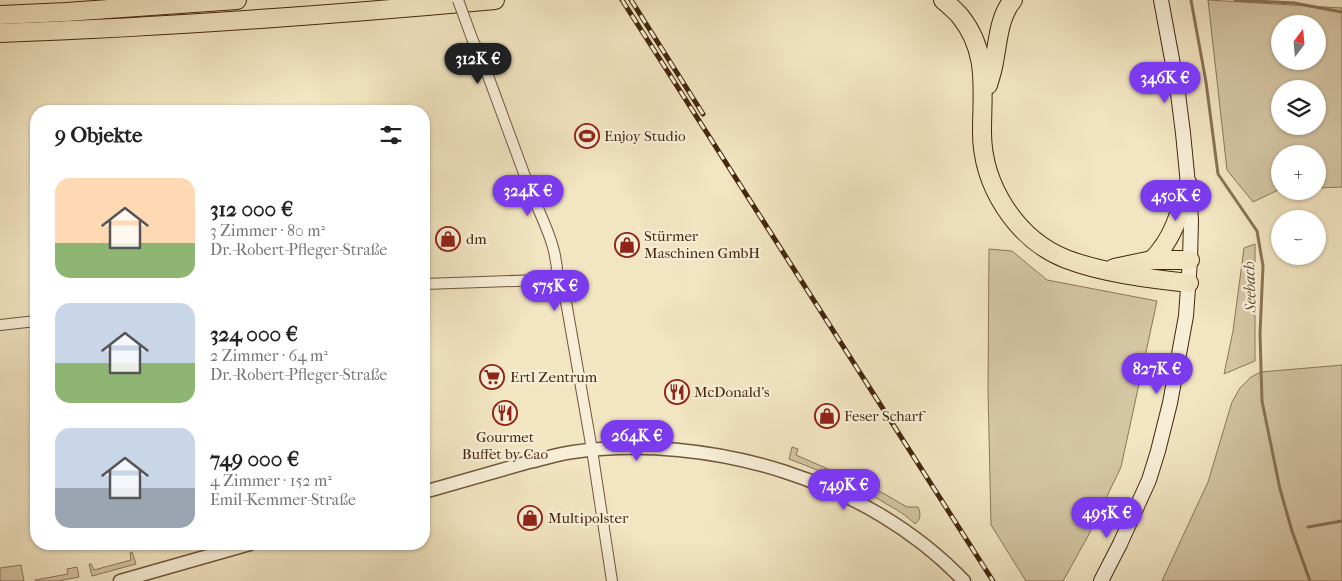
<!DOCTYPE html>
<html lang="de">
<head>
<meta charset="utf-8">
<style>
  body { margin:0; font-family:"IM FELL French Canon",serif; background:#f6f6f6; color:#222; height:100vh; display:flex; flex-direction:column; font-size:19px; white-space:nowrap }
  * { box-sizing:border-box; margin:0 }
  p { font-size:16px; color:#767676 }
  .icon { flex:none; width:28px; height:28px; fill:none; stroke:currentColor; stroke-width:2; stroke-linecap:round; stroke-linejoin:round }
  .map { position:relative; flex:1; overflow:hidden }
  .details { position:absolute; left:30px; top:105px; width:400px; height:445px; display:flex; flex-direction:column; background:#fff; border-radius:20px; box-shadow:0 1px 4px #0004 }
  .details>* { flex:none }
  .needle { width:32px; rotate:16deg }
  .tools { position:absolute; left:1271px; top:15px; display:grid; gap:10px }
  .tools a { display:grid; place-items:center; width:55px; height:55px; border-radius:50%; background:#fff; box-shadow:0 1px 4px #0004; font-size:25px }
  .price { position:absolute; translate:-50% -42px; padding:0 11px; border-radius:18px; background:#7c3aed; color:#fff; font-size:16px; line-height:32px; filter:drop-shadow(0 1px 2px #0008) }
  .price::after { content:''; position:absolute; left:50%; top:30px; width:15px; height:11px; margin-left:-8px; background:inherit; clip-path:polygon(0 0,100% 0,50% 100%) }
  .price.on { background:#222; color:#fff }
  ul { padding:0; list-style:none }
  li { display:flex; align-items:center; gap:15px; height:125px; padding:0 25px }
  li span { display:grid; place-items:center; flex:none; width:140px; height:100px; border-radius:15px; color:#555 }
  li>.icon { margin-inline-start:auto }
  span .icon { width:60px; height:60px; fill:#fffc; stroke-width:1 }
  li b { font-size:21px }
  h2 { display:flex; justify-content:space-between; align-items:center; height:60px; padding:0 25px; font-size:21px }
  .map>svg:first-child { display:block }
</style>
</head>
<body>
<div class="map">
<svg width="1342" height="581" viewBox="0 0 1342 581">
  <rect width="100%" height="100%" fill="#f2e5c1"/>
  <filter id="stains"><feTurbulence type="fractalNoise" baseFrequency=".004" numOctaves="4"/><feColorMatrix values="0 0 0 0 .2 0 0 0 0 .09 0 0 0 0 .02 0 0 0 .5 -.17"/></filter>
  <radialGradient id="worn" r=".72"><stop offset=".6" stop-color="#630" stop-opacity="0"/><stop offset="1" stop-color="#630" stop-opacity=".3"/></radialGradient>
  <g fill="#d4c5a3" stroke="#8c7658" fill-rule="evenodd">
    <path d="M1208,0L1342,8V187L1318,188V154H1280V189L1253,202L1227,170ZM1280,24H1318V61H1280ZM1280,89H1318V126H1280Z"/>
    <polygon points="1255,244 1255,361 1224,374 1233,331 1244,248"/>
    <polygon points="989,249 1012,251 1047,280 1157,301 1121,467 1088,536 1063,581 1026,581 991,525 988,390"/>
    <polygon points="1342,365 1342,581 1162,581 1208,482 1232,402 1240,388 1251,377 1261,372"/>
    <path d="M792,447L798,449L796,455L881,492L907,507H918C921,514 921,519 915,524C907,516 899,511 890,506C858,486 823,472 789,459Z"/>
    <polygon points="132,552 136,564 92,576 89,564 91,564 94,570 131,560 130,553"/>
    <polygon points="21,565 24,581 0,581 0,568"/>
    <polygon points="77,567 79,577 58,581 35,581 35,580 68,574 67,569"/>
  </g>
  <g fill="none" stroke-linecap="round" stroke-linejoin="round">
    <g stroke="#897255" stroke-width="3">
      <polyline points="1191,0 1206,82 1218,174 1257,231 1263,266 1260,334 1262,401 1280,489 1292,531 1310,581"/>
      <polyline points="1235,0 1294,3 1342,12"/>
      <polyline points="1308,527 1342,521"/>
    </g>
    <defs>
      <g id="minor">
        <path d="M473,41L480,54C497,99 513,143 529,187C542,220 560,249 557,285"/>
        <path d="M424,284L541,280C553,282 560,285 565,296L592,450L612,581"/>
        <polyline points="0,325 36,321"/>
      </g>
      <g id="tertiary">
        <path d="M424,492C459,482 494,472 529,462C543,459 558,454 573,452C710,433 868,480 964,581"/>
        <polyline points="120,581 250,544"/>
      </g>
      <polyline id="secondary" points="1101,581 1120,544 1149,480 1158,451 1170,403 1186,316 1190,260 1191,220 1188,184 1183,133 1177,86 1161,0"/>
      <g id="motorway">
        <path d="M943,0C949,5 955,10 960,16C989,52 982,89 982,132C982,185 1016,239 1066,259C1102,273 1150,279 1189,283"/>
        <polyline points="0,15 66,12 237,0"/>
        <path d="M0,33C165,27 330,15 495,0"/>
        <path d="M988,85C990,78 993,70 994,62C998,42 999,16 1013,0"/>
        <path d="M1152,260C1174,238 1180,212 1188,184"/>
        <polyline points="1114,268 1152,260 1190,260"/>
      </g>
    </defs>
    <use href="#minor" stroke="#70563b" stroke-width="12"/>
    <use href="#tertiary" stroke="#70563b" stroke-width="15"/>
    <use href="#secondary" stroke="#44270e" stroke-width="16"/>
    <use href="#motorway" stroke="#44270e" stroke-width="20"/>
    <use href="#minor" stroke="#f7eed7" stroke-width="10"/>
    <use href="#tertiary" stroke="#f7eed7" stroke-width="12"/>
    <use href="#secondary" stroke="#f7eed7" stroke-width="14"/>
    <use href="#motorway" stroke="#f2e5c1" stroke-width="18"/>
    <defs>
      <g id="rail">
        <polyline points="622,0 993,581"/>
        <polyline points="631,0 703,114"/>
      </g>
    </defs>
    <use href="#rail" stroke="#44270e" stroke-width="5"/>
    <use href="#rail" stroke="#f7eed7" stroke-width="3" stroke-dasharray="9" stroke-linecap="butt"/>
    <defs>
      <polyline id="minor-bridge" points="458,0 473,41"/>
    </defs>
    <use href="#minor-bridge" stroke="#70563b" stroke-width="12" stroke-linecap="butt"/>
    <use href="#minor-bridge" stroke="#f7eed7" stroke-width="10"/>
  </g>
  <defs>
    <symbol id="stadium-ring" viewBox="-11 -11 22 22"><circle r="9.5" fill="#f7eed7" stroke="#8f2418" stroke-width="1.5"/><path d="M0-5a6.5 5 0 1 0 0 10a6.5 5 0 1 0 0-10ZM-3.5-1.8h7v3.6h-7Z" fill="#8f2418"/></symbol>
    <symbol id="shop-ring" viewBox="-11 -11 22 22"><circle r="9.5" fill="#f7eed7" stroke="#8f2418" stroke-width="1.5"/><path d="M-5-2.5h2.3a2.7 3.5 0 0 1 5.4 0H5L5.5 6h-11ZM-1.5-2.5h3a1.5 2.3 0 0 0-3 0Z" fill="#8f2418"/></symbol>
    <symbol id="supermarket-ring" viewBox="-11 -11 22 22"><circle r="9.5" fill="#f7eed7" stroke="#8f2418" stroke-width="1.5"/><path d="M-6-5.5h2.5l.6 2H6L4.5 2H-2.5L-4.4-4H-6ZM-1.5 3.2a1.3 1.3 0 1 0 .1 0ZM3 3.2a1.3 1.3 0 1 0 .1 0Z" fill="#8f2418"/></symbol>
    <symbol id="restaurant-ring" viewBox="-11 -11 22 22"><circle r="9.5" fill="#f7eed7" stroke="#8f2418" stroke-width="1.5"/><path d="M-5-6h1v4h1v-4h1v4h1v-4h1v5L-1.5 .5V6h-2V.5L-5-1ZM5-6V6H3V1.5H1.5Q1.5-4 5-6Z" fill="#8f2418"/></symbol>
  </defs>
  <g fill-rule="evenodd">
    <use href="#stadium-ring" x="573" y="122" width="28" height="28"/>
    <use href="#shop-ring" x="434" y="225" width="28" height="28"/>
    <use href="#shop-ring" x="613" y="231" width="28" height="28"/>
    <use href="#supermarket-ring" x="478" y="363" width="28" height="28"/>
    <use href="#restaurant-ring" x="663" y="378" width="28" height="28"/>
    <use href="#restaurant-ring" x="491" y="399" width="28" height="28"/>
    <use href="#shop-ring" x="813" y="402" width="28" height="28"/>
    <use href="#shop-ring" x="516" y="504" width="28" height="28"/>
  </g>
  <g text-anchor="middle" stroke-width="4.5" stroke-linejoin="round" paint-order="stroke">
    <g font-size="15" fill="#44270e" stroke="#f7eed7" text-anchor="start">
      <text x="604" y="141">Enjoy Studio</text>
      <text x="644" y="241">Stürmer<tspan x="644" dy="17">Maschinen GmbH</tspan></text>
      <text x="466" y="244">dm</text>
      <text x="510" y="382">Ertl Zentrum</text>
      <text x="694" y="397">McDonald's</text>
      <text x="844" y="421">Feser Scharf</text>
      <text x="505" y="442" text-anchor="middle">Gourmet<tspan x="505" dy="17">Buffet by Cao</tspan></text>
      <text x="548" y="523">Multipolster</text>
    </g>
    <g font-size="16" font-style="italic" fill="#664c31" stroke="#f7eed7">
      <text transform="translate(1249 287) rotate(-92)" y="6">Seebach</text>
    </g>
  </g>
  <rect width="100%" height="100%" filter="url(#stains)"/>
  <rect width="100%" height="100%" fill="url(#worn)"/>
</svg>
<div class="tools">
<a><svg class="needle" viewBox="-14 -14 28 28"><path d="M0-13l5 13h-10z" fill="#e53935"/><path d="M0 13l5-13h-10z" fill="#767676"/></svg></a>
<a><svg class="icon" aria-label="layers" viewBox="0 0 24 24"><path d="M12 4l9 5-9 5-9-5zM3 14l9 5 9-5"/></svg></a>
<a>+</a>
<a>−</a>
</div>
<b class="price on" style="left:478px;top:85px">312K €</b>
<b class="price" style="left:1165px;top:104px">346K €</b>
<b class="price" style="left:528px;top:217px">324K €</b>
<b class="price" style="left:1176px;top:222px">450K €</b>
<b class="price" style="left:555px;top:312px">575K €</b>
<b class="price" style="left:1157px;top:395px">827K €</b>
<b class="price" style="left:637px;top:462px">264K €</b>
<b class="price" style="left:844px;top:511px">749K €</b>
<b class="price" style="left:1107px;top:539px">495K €</b>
<section class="details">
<h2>9 Objekte<svg class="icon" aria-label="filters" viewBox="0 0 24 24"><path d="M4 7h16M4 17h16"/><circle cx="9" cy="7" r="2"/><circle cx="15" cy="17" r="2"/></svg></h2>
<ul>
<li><span style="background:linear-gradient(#ffd9b3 65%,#8fb573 0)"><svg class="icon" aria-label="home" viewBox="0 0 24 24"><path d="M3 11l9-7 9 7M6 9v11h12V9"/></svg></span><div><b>312 000 €</b><p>3 Zimmer · 80 m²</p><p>Dr.-Robert-Pfleger-Straße</p></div></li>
<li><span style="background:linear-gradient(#c9d6e8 60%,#8fb573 0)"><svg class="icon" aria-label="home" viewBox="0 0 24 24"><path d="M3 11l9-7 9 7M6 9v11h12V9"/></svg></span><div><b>324 000 €</b><p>2 Zimmer · 64 m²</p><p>Dr.-Robert-Pfleger-Straße</p></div></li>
<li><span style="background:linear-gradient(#c9d6e8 60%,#9aa5b1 0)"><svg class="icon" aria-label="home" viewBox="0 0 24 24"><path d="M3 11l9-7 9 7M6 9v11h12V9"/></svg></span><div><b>749 000 €</b><p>4 Zimmer · 152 m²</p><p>Emil-Kemmer-Straße</p></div></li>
</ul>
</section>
</div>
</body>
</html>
